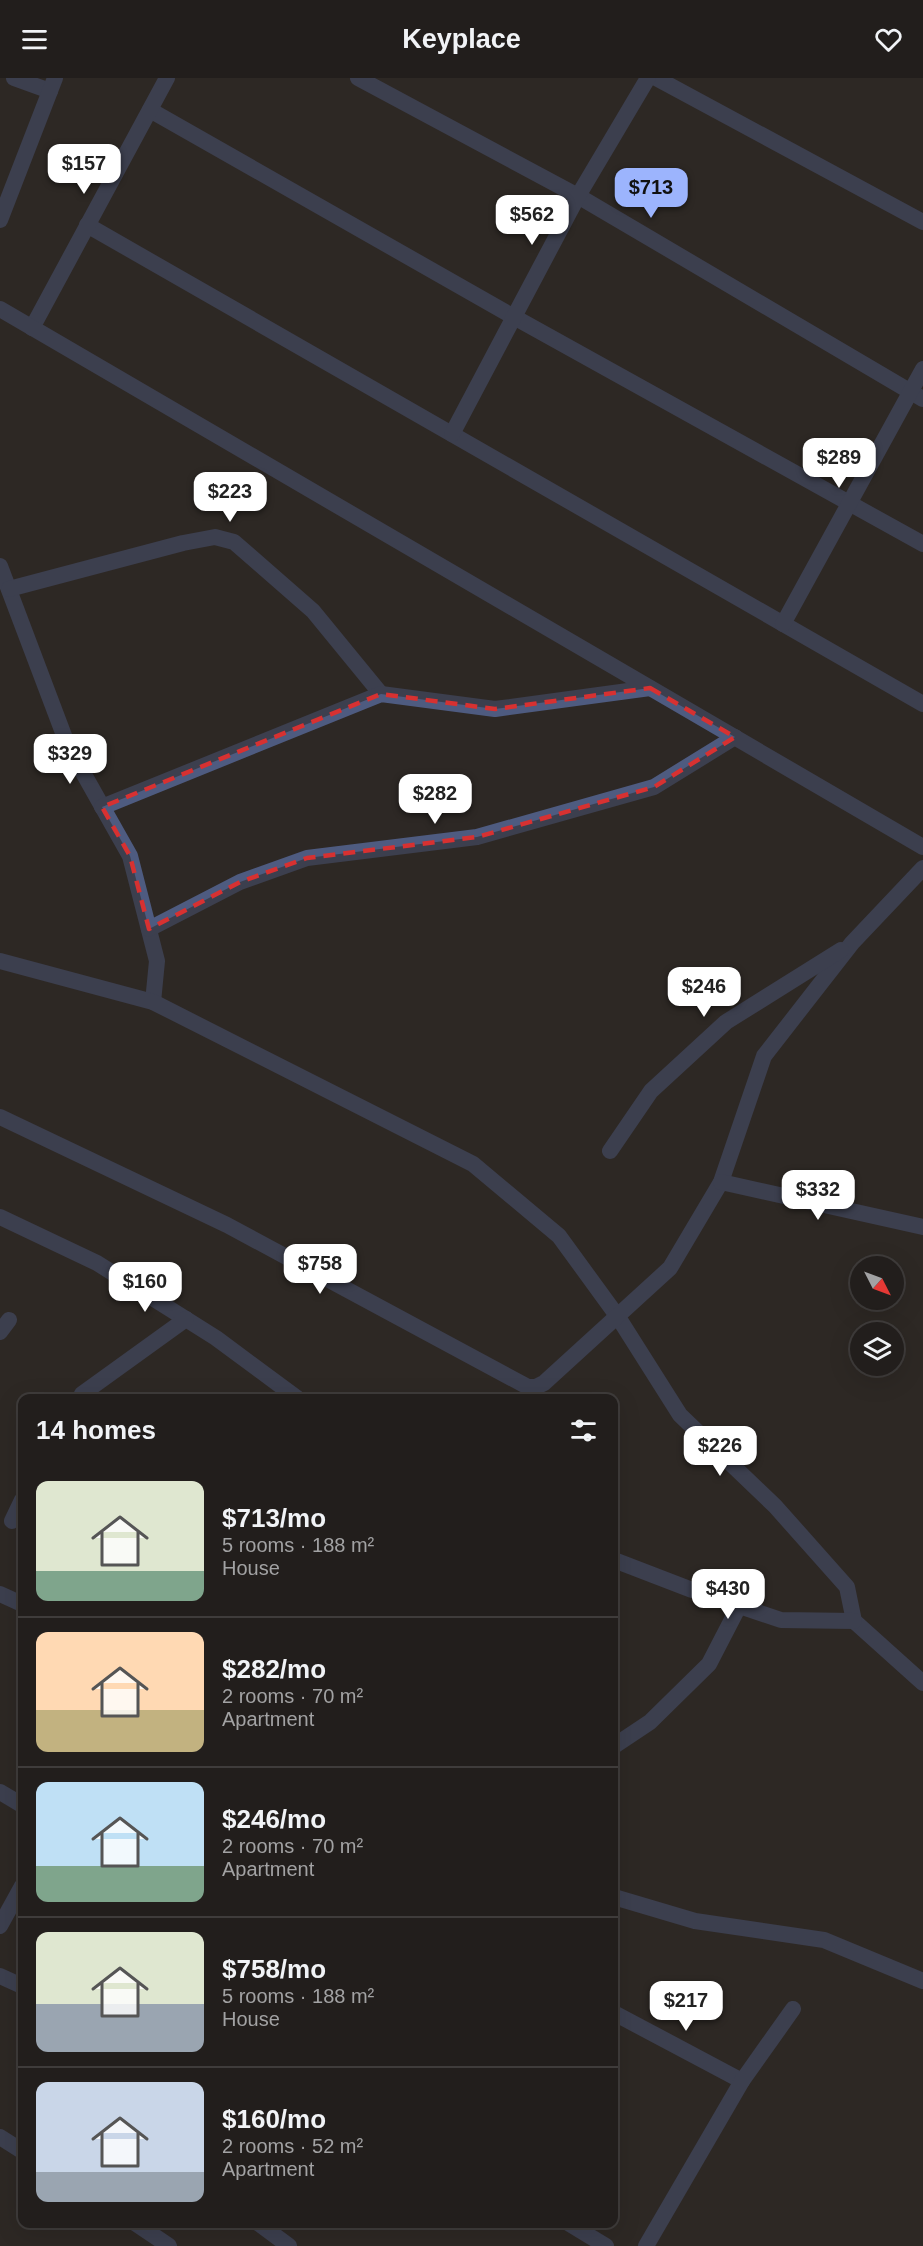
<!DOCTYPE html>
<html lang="en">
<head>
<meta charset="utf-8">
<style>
  body { margin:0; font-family:Arial,sans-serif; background:#2a2725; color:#f1f3f6; height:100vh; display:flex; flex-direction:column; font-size:22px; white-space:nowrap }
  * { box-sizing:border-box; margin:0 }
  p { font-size:20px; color:#a2a2a3 }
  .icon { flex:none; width:33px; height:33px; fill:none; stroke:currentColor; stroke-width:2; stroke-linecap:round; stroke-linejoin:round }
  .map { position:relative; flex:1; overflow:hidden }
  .panel { position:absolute; left:18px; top:1316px; width:600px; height:834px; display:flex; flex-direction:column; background:#221e1c; border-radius:12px; box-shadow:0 6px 24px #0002,0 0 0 2px #3f3c3b }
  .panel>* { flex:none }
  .needle { width:39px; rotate:132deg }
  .buttons { position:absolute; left:850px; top:1178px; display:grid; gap:12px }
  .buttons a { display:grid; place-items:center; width:54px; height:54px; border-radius:50%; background:#221e1c; box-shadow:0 6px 24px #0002,0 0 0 2px #3f3c3b; font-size:30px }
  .price { position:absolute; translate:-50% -51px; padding:0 14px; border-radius:12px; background:#fff; color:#222; font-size:20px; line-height:39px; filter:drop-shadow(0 2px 3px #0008) }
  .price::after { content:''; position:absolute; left:50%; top:36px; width:18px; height:14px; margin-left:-9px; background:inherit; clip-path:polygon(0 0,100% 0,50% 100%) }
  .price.current { background:#9cb4fd; color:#111 }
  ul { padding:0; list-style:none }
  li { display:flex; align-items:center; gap:18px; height:150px; padding:0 18px }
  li+li { border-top:2px solid #3f3c3b }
  li span { display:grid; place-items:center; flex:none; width:168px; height:120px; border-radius:12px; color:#555 }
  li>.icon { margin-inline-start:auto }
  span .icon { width:72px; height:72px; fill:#fffc; stroke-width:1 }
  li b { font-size:26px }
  h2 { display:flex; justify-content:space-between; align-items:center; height:72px; padding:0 18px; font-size:26px }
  header { display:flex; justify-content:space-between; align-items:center; height:78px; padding:0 18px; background:#221e1c; font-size:27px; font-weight:800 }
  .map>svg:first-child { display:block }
</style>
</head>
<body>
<header><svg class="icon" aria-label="menu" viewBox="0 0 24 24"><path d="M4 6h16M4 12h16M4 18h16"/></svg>Keyplace<svg class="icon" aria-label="heart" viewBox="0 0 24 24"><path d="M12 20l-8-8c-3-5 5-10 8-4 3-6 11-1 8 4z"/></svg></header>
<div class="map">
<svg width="923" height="2168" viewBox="0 0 923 2168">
  <rect width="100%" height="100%" fill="#2d2825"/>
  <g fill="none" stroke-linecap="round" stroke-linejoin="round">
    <g stroke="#4e5b80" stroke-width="16">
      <polyline points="14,0 50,13"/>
      <polyline points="358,0 578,118 923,321"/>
      <polyline points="656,0 923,144"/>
      <polyline points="150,32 514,239 923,466"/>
      <polyline points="87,147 923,626"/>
      <polyline points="32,250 167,0"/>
      <polyline points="452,356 578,118 648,0"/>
      <polyline points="0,488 68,668 130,778 157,883 153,924"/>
      <polyline points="9,511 183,465 215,459 234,464 313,533 381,616"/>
      <polyline points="783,546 923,291"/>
      <polyline points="102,729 381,616 495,631 650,610"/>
      <polyline points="149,851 240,804 307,780 477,759 654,709 735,659"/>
      <polyline points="0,883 153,924 473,1086 559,1158 618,1239 680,1337 775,1428 847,1509 854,1543 923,1605"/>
      <polyline points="0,1039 227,1147 528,1309 536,1309 544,1305 670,1190 721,1104 764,978 852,865 923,790"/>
      <polyline points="610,1073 651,1013 726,944 841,872"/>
      <polyline points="721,1104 923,1149"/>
      <polyline points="0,1139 97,1185 216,1260 297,1320"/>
      <polyline points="0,1254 9,1242"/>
      <polyline points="80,1320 82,1316 186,1241"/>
      <polyline points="12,1443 22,1422"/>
      <polyline points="614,1482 692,1512 781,1542 854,1543"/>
      <polyline points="0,1516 22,1526"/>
      <polyline points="614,1668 650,1644 709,1586 739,1528"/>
      <polyline points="0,1714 22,1727"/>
      <polyline points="614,1819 695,1843 824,1862 923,1903"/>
      <polyline points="0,1848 22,1808"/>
      <polyline points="0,1898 22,1908"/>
      <polyline points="614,1935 742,2003"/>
      <polyline points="0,2059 22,2073"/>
      <polyline points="135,2145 169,2168"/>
      <polyline points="258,2145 289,2168"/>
      <polyline points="568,2145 606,2168"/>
      <polyline points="646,2168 742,2003 793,1931"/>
    </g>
    <g stroke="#4e5b80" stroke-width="16">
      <polyline points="0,142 55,0"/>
      <polyline points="0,231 923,769"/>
    </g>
  </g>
  <path d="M0 0H923V2168H0ZM650,610L735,659L654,709L477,759L307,780L240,804L149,851L130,778L102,729L381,616L495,631Z" fill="#2d2825" fill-opacity=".55" fill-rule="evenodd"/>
  <path fill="none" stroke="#d73131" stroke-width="4.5" stroke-dasharray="12 8" stroke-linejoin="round" d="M650,610L735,659L654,709L477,759L307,780L240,804L149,851L130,778L102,729L381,616L495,631Z"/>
</svg>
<div class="buttons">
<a><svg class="needle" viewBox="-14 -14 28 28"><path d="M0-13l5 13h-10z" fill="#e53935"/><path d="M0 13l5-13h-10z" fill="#a2a2a3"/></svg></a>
<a><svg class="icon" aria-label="layers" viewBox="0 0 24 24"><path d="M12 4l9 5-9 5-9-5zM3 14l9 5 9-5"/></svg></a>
</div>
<b class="price" style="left:84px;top:117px">$157</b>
<b class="price current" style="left:651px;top:141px">$713</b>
<b class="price" style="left:532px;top:168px">$562</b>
<b class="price" style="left:839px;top:411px">$289</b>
<b class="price" style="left:230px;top:445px">$223</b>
<b class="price" style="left:70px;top:707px">$329</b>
<b class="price" style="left:435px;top:747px">$282</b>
<b class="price" style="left:704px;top:940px">$246</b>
<b class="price" style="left:818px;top:1143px">$332</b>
<b class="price" style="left:320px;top:1217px">$758</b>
<b class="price" style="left:145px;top:1235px">$160</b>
<b class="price" style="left:720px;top:1399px">$226</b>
<b class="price" style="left:728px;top:1542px">$430</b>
<b class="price" style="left:686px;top:1954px">$217</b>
<section class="panel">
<h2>14 homes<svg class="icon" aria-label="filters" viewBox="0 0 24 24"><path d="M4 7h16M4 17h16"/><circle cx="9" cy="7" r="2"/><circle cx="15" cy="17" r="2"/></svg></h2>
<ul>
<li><span style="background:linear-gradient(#dfe7d0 75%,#7fa58c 0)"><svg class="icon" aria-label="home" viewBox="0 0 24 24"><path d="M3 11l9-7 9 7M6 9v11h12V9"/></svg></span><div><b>$713/mo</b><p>5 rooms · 188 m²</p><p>House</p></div></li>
<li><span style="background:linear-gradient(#ffd9b3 65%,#c2b280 0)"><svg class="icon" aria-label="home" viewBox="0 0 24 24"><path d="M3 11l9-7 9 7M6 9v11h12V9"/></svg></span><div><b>$282/mo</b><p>2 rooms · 70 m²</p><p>Apartment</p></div></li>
<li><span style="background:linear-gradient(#bfe0f5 70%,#7fa58c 0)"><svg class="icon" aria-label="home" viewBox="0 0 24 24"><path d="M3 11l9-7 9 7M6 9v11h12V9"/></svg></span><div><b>$246/mo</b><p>2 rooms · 70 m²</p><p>Apartment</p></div></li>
<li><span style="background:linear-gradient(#dfe7d0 60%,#9aa5b1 0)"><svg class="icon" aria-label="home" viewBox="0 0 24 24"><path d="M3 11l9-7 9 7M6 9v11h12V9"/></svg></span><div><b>$758/mo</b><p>5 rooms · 188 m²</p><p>House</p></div></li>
<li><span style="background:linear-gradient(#c9d6e8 75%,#9aa5b1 0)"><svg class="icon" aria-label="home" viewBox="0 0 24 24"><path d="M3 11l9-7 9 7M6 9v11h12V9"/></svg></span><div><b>$160/mo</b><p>2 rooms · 52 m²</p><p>Apartment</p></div></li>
</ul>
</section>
</div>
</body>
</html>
